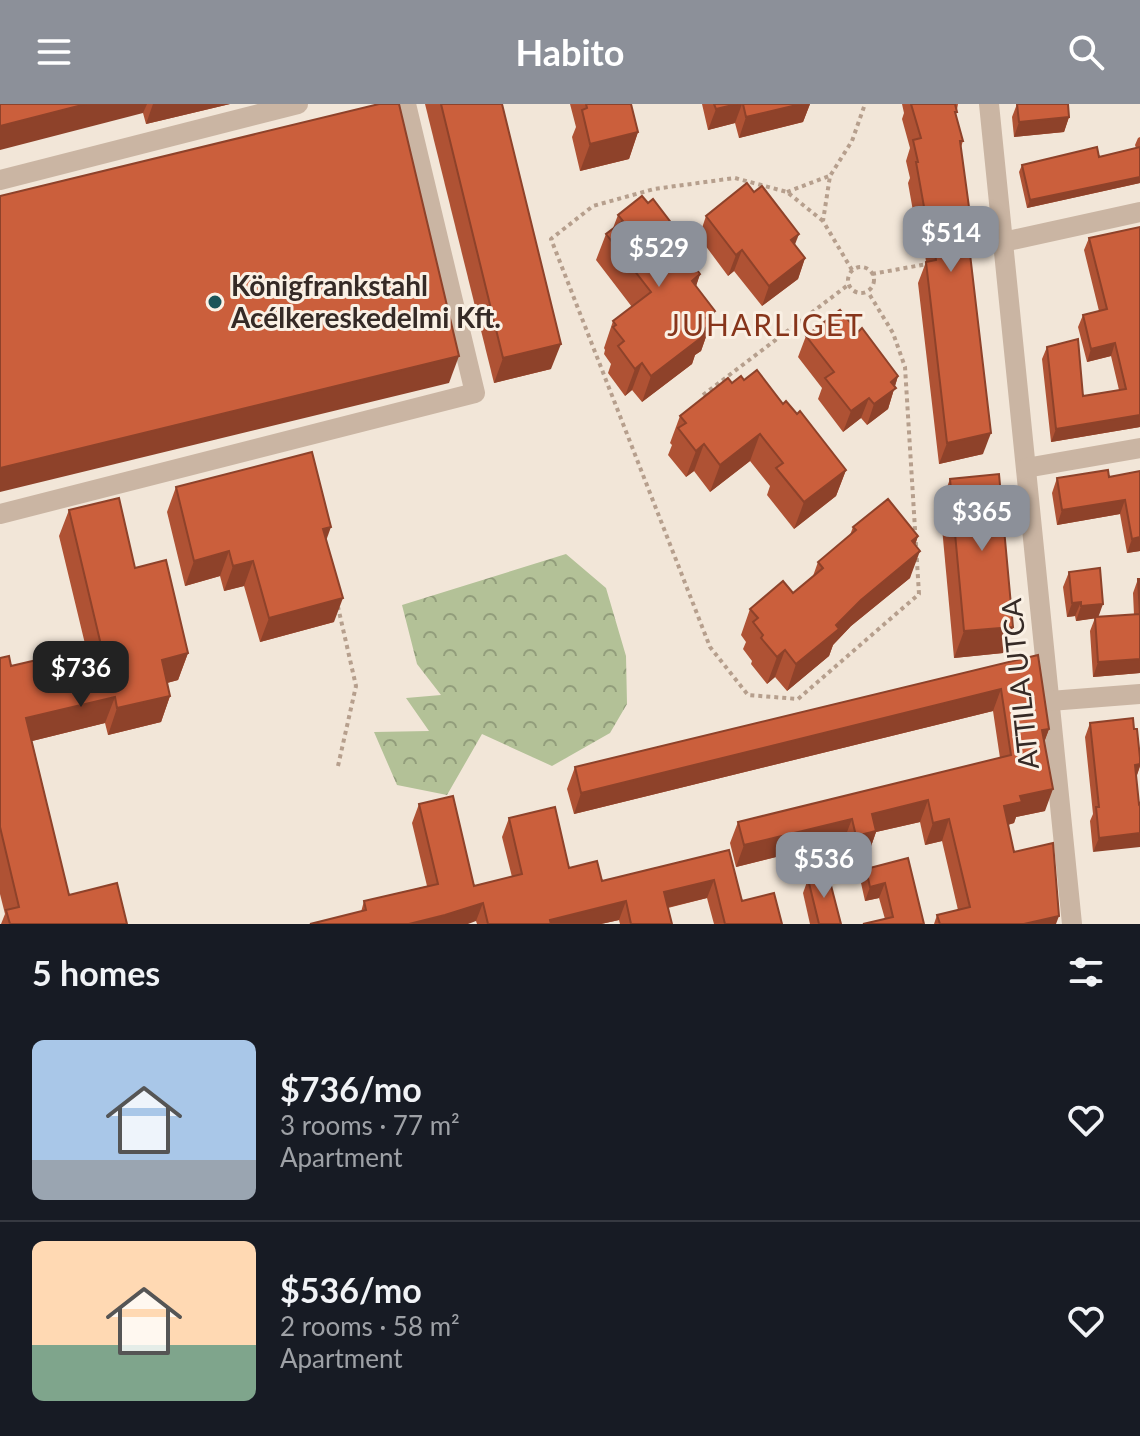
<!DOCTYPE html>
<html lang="en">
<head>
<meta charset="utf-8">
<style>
  body { margin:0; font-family:Lato,sans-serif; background:#242831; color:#f1f3f6; height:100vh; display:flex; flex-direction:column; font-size:30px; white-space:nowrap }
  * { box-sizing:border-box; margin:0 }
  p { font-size:26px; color:#9ea1a6 }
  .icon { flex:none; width:44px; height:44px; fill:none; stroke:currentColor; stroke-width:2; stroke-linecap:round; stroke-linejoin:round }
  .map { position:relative; height:820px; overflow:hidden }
  .details { display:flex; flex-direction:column; background:#171b24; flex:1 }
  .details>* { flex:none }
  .price { position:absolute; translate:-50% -68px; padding:0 18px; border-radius:16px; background:#8c9099; color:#fff; font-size:26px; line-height:52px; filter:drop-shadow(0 2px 4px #0008) }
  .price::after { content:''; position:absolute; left:50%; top:48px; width:24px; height:18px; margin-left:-12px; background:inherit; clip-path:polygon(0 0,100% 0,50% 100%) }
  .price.on { background:#222; color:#fff }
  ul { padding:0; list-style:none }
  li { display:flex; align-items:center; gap:24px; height:200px; padding:0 32px }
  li+li { border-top:2px solid #363941 }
  li span { display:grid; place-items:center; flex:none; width:224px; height:160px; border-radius:12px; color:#555 }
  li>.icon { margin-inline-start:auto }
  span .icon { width:96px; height:96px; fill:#fffc; stroke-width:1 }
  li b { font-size:34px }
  h2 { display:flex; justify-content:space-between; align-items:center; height:96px; padding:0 32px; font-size:34px }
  header { display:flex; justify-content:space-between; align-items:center; height:104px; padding:0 32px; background:#8c9099; color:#fff; font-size:36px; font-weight:700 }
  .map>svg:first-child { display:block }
</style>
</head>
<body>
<header><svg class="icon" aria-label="menu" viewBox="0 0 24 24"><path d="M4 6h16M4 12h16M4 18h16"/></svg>Habito<svg class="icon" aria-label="search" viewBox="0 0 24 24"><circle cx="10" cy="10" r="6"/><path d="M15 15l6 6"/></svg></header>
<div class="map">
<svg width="1140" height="820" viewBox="0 0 1140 820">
  <defs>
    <pattern id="forest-crowns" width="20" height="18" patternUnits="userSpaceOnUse" patternTransform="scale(2)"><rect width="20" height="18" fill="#b3c197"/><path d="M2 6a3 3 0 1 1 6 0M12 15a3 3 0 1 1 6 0" fill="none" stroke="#929d7b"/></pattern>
  </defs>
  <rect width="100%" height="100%" fill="#f2e6d8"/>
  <polygon fill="url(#forest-crowns)" points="566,450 606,484 626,552 627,600 610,629 552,662 482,630 447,691 397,681 374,628 429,627 406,594 441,591 417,560 402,501"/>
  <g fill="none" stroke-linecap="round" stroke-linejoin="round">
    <g stroke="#b69f8d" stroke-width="4" stroke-dasharray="4 4" stroke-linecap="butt">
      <polyline points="787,88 829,72"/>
      <polyline points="823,117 787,88 735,74 654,85 593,102 551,135 710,543 748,591 798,595 919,490 905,263 893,229 868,188"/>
      <polyline points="967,153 986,150"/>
      <circle cx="861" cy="176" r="13"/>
      <polyline points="852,166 823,117 830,72 852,37 865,0"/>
      <polyline points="872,170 927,160"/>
      <polyline points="703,291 848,181"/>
      <polyline points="338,662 356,582 338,503"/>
    </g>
    <g stroke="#cab5a3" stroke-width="20">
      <polyline points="989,0 1072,820"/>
      <polyline points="0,76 298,0"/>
      <polyline points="1003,138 1140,108"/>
      <polyline points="1026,364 1140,344"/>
      <polyline points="0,410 475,289 406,0"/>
      <polyline points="1050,597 1140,590"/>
    </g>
  </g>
  <g fill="#af5234">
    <polygon points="0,0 230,0 146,20 143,9"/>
    <polygon points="425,0 502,0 551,265 494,279"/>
    <polygon points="570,0 631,0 638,28 629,55 580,67 572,33 576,23"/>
    <polygon points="702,0 810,0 803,18 739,34 735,19 708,26"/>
    <polygon points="902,0 958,0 956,11 963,37 961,43 968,114 960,135 952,137 983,350 939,360 918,179 926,158 923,134 918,135 908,79 910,74 906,57 910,44 902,15 904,9"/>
    <polygon points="1017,0 1069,13 1064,28 1014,33 1012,13"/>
    <polygon points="1140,33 1140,79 1027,104 1019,68 1022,61 1099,53 1136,44 1135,41 1138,34"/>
    <polygon points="618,111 695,163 700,170 696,182 715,207 701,247 695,251 692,260 642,298 632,286 625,292 608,269 611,260 604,250 605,246 604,244 613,217 632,203 596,156 606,130 613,124"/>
    <polygon points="706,112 795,141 805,154 798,175 762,202 734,167 728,172 699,133"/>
    <polygon points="1089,134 1140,323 1051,338 1042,255 1047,243 1083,292 1119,286 1111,252 1087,258 1078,223 1083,211 1099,207 1084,146"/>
    <polygon points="858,228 898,272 888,305 867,321 861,314 843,328 818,295 822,284 798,253 806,232"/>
    <polygon points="744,276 783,300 797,310 846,366 836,392 794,425 767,391 770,382 750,357 710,388 694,367 686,373 668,351 672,341 670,339 680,312 732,279"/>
    <polygon points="1140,367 1140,447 1127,449 1120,410 1057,421 1052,389 1057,374 1109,373"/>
    <polygon points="950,375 1013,523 1003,549 954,554 940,402"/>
    <polygon points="176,383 326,437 334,518 260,538 244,482 224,487 220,472 185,482 167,408"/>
    <polygon points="69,406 135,464 188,549 178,576 167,579 170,592 161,618 108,631 105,619 32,637 69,791 127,820 1,820 5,810 0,790 0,554 11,562 86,544 59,432"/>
    <polygon points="853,423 918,432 915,441 910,474 851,522 833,541 829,552 787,587 775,573 767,580 751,560 752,557 743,545 746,538 741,531 750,505 793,489 813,472 818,458 850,431"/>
    <polygon points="1069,468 1099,513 1134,511 1133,489 1138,475 1140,475 1140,569 1093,573 1090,527 1095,514 1076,517 1075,512 1067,513 1063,483"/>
    <polygon points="1038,551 1049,625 1044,638 1045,707 1016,713 1014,719 1008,721 1014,748 1056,820 934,820 937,811 958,806 942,737 925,741 920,718 876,728 869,748 848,753 844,736 736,763 730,739 738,718 1000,654 993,607 574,710 567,685 575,663"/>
    <polygon points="1090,619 1140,654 1140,662 1136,674 1093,748 1090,717 1093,710 1085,633"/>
    <polygon points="419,700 474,782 512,773 502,733 509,714 569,764 602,777 729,746 742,797 782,820 714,820 707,794 668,804 672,820 620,820 619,816 601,820 477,820 476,817 361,808 364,797 427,782 412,719"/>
    <polygon points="908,754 924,820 885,815 879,794 865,797 861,779 866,765"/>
    <polygon points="808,775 841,820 810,820 803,789"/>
  </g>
  <g fill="#8e422a">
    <polygon points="86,0 147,0 143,9 0,46 0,22"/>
    <polygon points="153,0 230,0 146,20"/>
    <polygon points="737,0 742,0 735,19 708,26 716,5"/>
    <polygon points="801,0 810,0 803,18 739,34 746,13"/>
    <polygon points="1069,13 1064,28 1014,33 1019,18"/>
    <polygon points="638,28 629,55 580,67 590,40"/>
    <polygon points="1140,73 1140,79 1027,104 1030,96"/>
    <polygon points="969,103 965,115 968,114 960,135 942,140 950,119 966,104"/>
    <polygon points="930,113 923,134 918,135 926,114"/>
    <polygon points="799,130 791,151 791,136"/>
    <polygon points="742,146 734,167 728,172 736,151"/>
    <polygon points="805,154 798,175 762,202 769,182"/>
    <polygon points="700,170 691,197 692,177"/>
    <polygon points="715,207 701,247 695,251 692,260 642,298 651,272 706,214"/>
    <polygon points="1115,239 1111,252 1087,258 1091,245"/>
    <polygon points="561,240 551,265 494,279 503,254"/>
    <polygon points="459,252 449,279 0,388 0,364"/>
    <polygon points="642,259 632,286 625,292 635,265"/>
    <polygon points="898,272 888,305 867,321 874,300 891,278"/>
    <polygon points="869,294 861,314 843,328 851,307"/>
    <polygon points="1140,311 1140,323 1051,338 1056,325"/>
    <polygon points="991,329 983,350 939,360 947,339"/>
    <polygon points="760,330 750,357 710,388 720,361"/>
    <polygon points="704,340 694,367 686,373 696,347"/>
    <polygon points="846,366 836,392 794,425 804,398"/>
    <polygon points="1125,396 1120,410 1057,421 1062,406"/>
    <polygon points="331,423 322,448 323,425"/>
    <polygon points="918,432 910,455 920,447 910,474 851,522 833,541 829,552 787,587 796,560 836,521 912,437"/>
    <polygon points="1140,433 1140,447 1127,449 1132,435"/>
    <polygon points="229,447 220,472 185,482 194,457"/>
    <polygon points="253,457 244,482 224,487 233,462"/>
    <polygon points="343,494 334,518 260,538 269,514"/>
    <polygon points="1081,498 1075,512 1067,513 1072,499"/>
    <polygon points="1103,500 1098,514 1076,517 1081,502"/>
    <polygon points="1013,523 1003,549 954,554 964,527"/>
    <polygon points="785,546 775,573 767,580 777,553"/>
    <polygon points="188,549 178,576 152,583 162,556"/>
    <polygon points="1140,555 1140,569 1093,573 1098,558"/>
    <polygon points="1001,585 993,607 574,710 581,689"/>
    <polygon points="170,592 161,618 108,631 117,604"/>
    <polygon points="115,593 105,619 16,641 26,614"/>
    <polygon points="1049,625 1041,647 1042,626"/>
    <polygon points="1140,660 1140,662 1136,674 1135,661"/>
    <polygon points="1053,685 1045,707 1016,713 1014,719 996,724 1004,702 1020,692"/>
    <polygon points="928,696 920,718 876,728 869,748 848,753 856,732 872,710"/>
    <polygon points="852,715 844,736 736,763 744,741"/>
    <polygon points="949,715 942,737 925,741 933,719"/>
    <polygon points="1140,729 1140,743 1093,748 1099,734"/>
    <polygon points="714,776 707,794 657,806 664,788"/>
    <polygon points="885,779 879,794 865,797 870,783"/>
    <polygon points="626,797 619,816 601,820 548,820 550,816"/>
    <polygon points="483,799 476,817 468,820 409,820"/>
    <polygon points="1059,812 1056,820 1024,820"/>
  </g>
  <g fill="#cb5f3c" stroke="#8e422a" stroke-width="2">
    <polygon points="0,0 86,0 0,22"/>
    <polygon points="379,0 399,0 459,252 0,364 0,92"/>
    <polygon points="441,0 502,0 561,240 503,254"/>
    <polygon points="586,0 631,0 638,28 590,40 582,6 587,4"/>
    <polygon points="714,0 737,0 716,5"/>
    <polygon points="743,0 801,0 746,13"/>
    <polygon points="911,0 955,0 957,8 955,8 963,37 960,37 969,103 966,104 968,114 950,119 954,153 970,150 991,329 947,339 926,158 936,156 930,113 926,114 916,58 918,58 913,36 921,34"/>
    <polygon points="1017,0 1068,0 1069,13 1019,18"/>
    <polygon points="1097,43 1099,53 1140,43 1140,73 1030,96 1022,61"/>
    <polygon points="747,79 754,88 762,82 799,130 791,136 805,154 769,182 742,146 736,151 706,112"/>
    <polygon points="642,92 648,99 653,95 698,154 692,159 700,170 692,177 715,207 706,214 711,220 699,229 702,233 651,272 642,259 635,265 618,242 624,237 613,223 616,221 613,217 651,188 606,130 623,117 618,111"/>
    <polygon points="1140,123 1140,311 1056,325 1047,243 1078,235 1083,292 1126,285 1115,239 1091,245 1083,211 1107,205 1089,134"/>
    <polygon points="840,206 858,228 862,224 898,272 891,278 896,284 874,300 869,294 851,307 825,274 834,268 806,232"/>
    <polygon points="757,266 783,300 786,297 797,310 800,307 846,366 804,398 776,364 783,359 760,330 720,361 704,340 696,347 678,324 686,319 680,312 728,274 732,279 741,272 744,276"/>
    <polygon points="312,348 331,423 323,425 343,494 269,514 253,457 233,462 229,447 194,457 176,383"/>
    <polygon points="1108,366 1109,373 1140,367 1140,433 1132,435 1125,396 1062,406 1057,374"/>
    <polygon points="999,370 1013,523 964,527 950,375"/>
    <polygon points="119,394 135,464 166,456 188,549 162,556 170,592 117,604 115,593 26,614 69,791 117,779 127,820 10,820 6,806 19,803 0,723 0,554 9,552 11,562 101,541 69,406"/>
    <polygon points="888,395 918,432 912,437 920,447 861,496 836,521 839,525 796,560 785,546 777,553 761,534 763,531 753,518 758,514 750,505 783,477 793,489 823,464 818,458 856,426 853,423"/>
    <polygon points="1100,464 1103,500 1081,502 1081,498 1072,499 1069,468"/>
    <polygon points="1138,475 1140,475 1140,555 1098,558 1095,513 1140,510"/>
    <polygon points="1038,551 1049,625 1042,626 1053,685 1020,692 1022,698 1004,702 1014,748 1053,739 1059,812 1024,820 940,820 937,811 970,803 949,715 933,719 928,696 872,710 876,727 856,732 852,715 744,741 738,718 1011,651 1001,585 581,689 575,663"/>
    <polygon points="1133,614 1134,625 1137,625 1140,654 1140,660 1135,661 1139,700 1140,699 1140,729 1099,734 1096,703 1099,703 1090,619"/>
    <polygon points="453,692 474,782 522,770 509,714 555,703 569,764 597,757 602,777 729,746 742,797 774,789 782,820 725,820 714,776 664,788 672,820 631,820 626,797 550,816 551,820 488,820 483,799 445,811 409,820 310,820 366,806 364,797 438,780 419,700"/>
    <polygon points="908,754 924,820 863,820 893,813 885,779 870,783 866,765"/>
    <polygon points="828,770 841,820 819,820 808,775"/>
  </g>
  <circle fill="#1a5458" stroke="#faf0e4" stroke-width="3" cx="215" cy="198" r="8"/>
  <g text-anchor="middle" stroke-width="6" stroke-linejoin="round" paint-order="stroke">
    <g font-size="28" font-weight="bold" fill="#352a26" stroke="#faf0e4" text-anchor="start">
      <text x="231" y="192">Königfrankstahl<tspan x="231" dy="32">Acélkereskedelmi Kft.</tspan></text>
    </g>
    <g font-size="28" fill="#352a26" stroke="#faf0e4">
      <text transform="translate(1020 580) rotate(-96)" y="10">ATTILA UTCA</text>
    </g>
    <g font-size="30" letter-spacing="2" fill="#87351b" stroke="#faf0e4">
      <text x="766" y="232">JUHARLIGET</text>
    </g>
  </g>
</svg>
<b class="price" style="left:951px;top:170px">$514</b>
<b class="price" style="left:659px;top:185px">$529</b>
<b class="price" style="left:982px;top:449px">$365</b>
<b class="price on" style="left:81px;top:605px">$736</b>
<b class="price" style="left:824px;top:796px">$536</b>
</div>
<section class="details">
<h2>5 homes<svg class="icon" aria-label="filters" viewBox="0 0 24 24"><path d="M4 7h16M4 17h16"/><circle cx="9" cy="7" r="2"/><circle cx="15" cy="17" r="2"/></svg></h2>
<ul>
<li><span style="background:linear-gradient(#a9c7e8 75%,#9aa5b1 0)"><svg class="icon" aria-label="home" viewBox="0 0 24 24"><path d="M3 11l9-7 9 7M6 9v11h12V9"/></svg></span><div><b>$736/mo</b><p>3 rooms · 77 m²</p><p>Apartment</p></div><svg class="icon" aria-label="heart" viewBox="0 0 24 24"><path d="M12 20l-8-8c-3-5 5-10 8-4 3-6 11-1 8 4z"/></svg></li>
<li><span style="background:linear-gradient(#ffd9b3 65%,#7fa58c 0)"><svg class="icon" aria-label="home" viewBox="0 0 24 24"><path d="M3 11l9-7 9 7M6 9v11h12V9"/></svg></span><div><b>$536/mo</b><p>2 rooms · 58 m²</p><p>Apartment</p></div><svg class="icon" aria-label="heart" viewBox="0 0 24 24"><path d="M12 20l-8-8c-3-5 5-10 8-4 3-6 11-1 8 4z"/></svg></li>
</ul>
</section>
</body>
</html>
